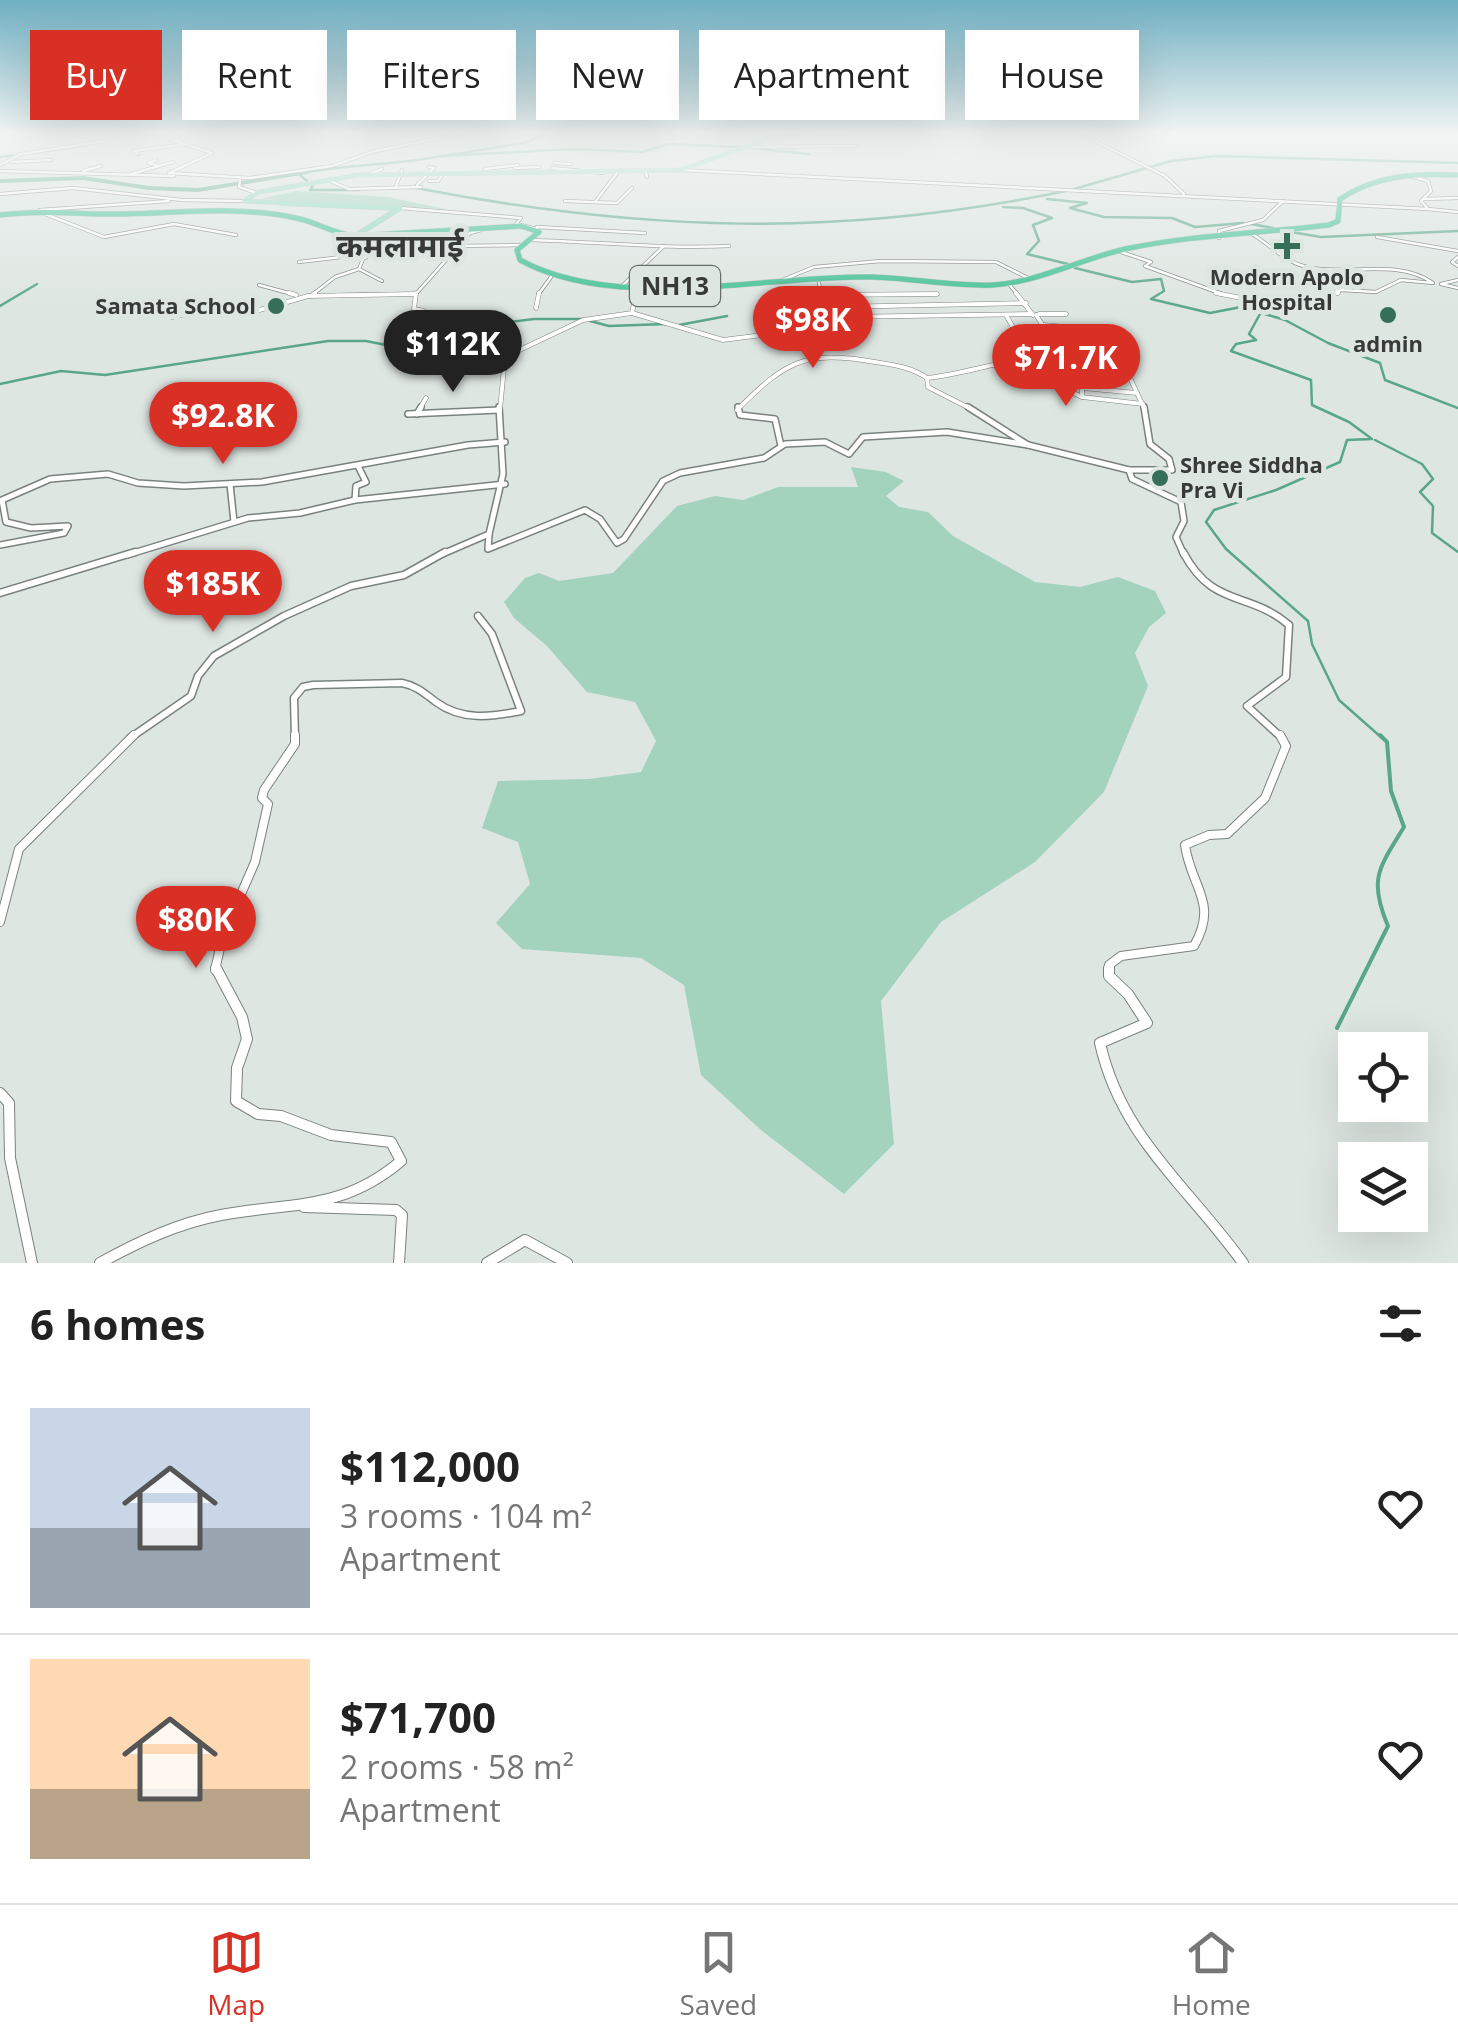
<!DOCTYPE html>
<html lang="en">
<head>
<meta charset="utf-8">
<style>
  body { margin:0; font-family:"Open Sans","Noto Sans Devanagari",sans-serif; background:#f2f2f2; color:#222; height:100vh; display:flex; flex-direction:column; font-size:38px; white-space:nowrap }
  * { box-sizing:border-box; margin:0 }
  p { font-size:32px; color:#767676 }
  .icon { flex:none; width:55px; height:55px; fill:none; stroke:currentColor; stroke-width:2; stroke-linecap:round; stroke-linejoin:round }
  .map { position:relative; height:1263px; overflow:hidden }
  .details { display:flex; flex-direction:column; background:#fff; flex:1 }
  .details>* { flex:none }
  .hud { position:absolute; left:30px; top:30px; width:1400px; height:90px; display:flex; gap:20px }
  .controls { position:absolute; left:1338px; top:1032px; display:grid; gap:20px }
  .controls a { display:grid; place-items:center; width:90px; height:90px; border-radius:0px; background:#fff; box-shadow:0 10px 40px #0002; font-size:50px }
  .price { position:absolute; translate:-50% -85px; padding:0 22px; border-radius:35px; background:#d93025; color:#fff; font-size:32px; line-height:65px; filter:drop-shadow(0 2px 5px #0008) }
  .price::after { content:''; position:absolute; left:50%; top:60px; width:30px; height:22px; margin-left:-15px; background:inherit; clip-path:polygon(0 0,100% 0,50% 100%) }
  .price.selected { background:#222; color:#fff }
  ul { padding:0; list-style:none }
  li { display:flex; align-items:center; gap:30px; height:250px; padding:0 30px }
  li+li { border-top:2px solid #e0e0e0 }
  li span { display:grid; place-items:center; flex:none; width:280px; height:200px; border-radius:0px; color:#555 }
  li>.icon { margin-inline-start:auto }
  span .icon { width:120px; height:120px; fill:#fffc; stroke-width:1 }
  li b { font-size:42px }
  h2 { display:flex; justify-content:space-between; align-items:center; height:120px; padding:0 30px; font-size:42px }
  .pill { padding:0 35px; border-radius:0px; background:#fff; box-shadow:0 10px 40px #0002; font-size:35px; line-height:90px }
  .pill.selected { background:#d93025; color:#fff }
  .menu { display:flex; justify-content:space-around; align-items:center; height:140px; border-top:2px solid #e0e0e0; background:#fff; font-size:28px; color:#767676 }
  .menu a { display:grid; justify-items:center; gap:5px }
  .menu .selected { color:#d93025 }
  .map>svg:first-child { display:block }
</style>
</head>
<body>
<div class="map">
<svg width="1458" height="1263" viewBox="0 0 1458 1263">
  <rect width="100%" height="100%" fill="#dee6e2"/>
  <g fill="#a3d2bd">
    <polygon points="296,191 389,197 445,209 260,199"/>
    <polygon points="851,467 886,472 904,481 886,496 899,507 928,512 953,536 1035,582 1080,587 1118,577 1155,591 1166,613 1149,627 1135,653 1148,686 1104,792 1035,862 941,922 881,1001 894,1144 844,1194 761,1130 701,1075 684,985 641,958 522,949 496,923 530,884 518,842 482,828 498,781 589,779 641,772 656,741 635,702 587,692 547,646 514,618 504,602 525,578 539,573 559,581 613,573 677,506 715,496 743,500 778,487 858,487"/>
  </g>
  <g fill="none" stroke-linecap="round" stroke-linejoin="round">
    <g stroke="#59a788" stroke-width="2.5">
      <polyline points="106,141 115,133"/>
      <polyline points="751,148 809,154"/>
      <polyline points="32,153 69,148"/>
      <polyline points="449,155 524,143 549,133"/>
      <polyline points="442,156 572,149 642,152 668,144 738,147"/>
      <polyline points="0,157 20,155"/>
      <polyline points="299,174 313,186 310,190 359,190"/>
      <path d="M300,174C346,163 394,166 441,156"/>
      <path d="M416,188C644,232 838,238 1066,191"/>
      <polyline points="1074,189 1171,161 1216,156 1458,163"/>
      <polyline points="1047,199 1087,203 1070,208 1104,217 1172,218 1195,227 1243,223"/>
      <polyline points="1003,207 1023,208 1052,218 1033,225 1039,241 1027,254 1068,264"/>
      <polyline points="1251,224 1273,228"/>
      <polyline points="1285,231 1321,237 1458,231"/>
      <polyline points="1075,268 1132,282 1161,279 1164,291 1151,299 1210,313 1241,307 1285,320 1328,343 1380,363 1385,380 1458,408"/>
      <polyline points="0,306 37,284"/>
      <polyline points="1260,314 1249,334 1256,340 1236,344 1231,351 1311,380 1312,405 1349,422 1372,439 1347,440 1340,462 1276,490 1214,510 1206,522 1226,549 1308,621 1312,644 1339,700 1382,738"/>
      <polyline points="590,321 609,326 666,324"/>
      <polyline points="679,325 727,316"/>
      <polyline points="0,384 61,371 105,375 328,341 366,341 396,347 460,328 534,319 582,319"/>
      <polyline points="1375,440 1422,464 1433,479 1420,492 1433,506 1432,533 1458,552"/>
    </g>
    <path stroke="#59a788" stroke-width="4" d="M1337,1028L1388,926C1368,879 1379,868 1404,827L1391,791L1387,742L1380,735"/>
    <polygon fill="#59a788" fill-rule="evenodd" points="299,172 301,175 198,192 149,190 83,180 0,183 0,179 83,176 149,186 198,188"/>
    <defs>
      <g id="street-far5">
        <polyline points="152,133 212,153 169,173 250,178 332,166 375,151 466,133"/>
        <polyline points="226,133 243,133"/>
        <polyline points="255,133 285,133"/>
        <polyline points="813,133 846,134"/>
        <polyline points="936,133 948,136"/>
        <polyline points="1079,133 1165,176 1184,194"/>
        <polyline points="0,136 12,133"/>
        <polyline points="745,147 856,146"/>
        <polyline points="138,154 134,151 187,144"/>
        <polyline points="156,160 148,163 157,165"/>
        <polyline points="12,162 51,160"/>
        <polyline points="555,163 571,164"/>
        <polyline points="0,165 21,154 106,141 114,133"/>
        <polyline points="515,168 539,167"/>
        <polyline points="552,168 603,173"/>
        <polyline points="485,169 518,165"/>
        <polyline points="681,170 1428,209"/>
        <polyline points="0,171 174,176"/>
        <polyline points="83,171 101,166"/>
        <polyline points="646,172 647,177"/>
        <polyline points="131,174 173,162"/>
        <polyline points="366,175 382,169"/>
        <polyline points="1410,176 1428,181 1431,191 1421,201 1428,209 1458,212"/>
        <polyline points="240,180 239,187 257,193"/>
        <polyline points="328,180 349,189 421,187"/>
        <polyline points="429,181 438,181 443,174"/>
        <polyline points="417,185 434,168 429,167"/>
        <polyline points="396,186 402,170"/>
        <polyline points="0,194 73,188 182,200 243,201"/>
        <polyline points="1424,199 1458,198"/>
        <polyline points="565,201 617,203 632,188"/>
        <polyline points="595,202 617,173"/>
        <polyline points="400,208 521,218 516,224 537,229"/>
        <polyline points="40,210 169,201"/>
        <polyline points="45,214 104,237 174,224 236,235"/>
        <polyline points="537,227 645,233"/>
        <path d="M1252,234C1271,245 1284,262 1307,267C1347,276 1397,258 1433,283L1401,280L1376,292L1342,290L1322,295"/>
        <polyline points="1377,237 1458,251"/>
        <polyline points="1219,238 1219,231 1263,220 1283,201"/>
        <path d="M531,240C597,242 663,249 729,246"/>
        <polyline points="457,246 523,245"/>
        <polyline points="1118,251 1151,262 1145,266 1225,295"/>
        <polyline points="1458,257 1452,262 1458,266"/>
        <polyline points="299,262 367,254"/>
        <polyline points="359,269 382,281"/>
        <polyline points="1458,280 1441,284 1458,288"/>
        <polyline points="780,281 814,267 881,261 996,262 1030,279"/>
        <polyline points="819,283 821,295"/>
        <polyline points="1008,283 1018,295"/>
        <polyline points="259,285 296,295"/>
        <polyline points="622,286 664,246"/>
        <polyline points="312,295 335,277 359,269 363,259 376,252 374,244 355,236"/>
        <polyline points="336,295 415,294"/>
        <polyline points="415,295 470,233 481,230"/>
        <polyline points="538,295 551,277"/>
        <polyline points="635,295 637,286"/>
        <polyline points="821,295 937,294"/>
      </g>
      <g id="street-far4">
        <polyline points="289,293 296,295"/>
        <polyline points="416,293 414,309 424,311 415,329 440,329 495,340 507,354"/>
        <polyline points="821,293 823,306 834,307 842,317 1032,314"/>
        <polyline points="1016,293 1033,315"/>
        <polyline points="1216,293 1266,303 1301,301 1297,298 1338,293"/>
        <polyline points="821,295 937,294"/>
        <polyline points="311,296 315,293"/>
        <polyline points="834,307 1026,303"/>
        <polyline points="536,308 539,293"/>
        <polyline points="632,313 723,340 778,333"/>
        <polyline points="1039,314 1066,314"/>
        <polyline points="1006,315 1026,350 1083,358"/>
        <polyline points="1036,315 1051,338 1082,344 1082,397"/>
        <polyline points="172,317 216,307 249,313 308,296 415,294"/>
        <polyline points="1043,325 1124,332 1124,360"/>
        <polyline points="1018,335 1050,338"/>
        <polyline points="1022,360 1025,370 1082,397 1143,404"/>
        <polyline points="476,365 505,357"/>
        <polyline points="1083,388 1137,393"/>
        <polyline points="419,410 426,398"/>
        <polyline points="500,410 505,357 583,320 632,313 636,293"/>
        <path d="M737,410C786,361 804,350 875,362C894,365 911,367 927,378"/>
        <path d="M973,410L928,387L927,378C959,375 989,364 1020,360C1055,357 1096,370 1130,378L1145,410"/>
      </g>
      <g id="street-far3">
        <polyline points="738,407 740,415 775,419 781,446"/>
        <polyline points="1144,407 1150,444 1169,459 1172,470 1129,470 1132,479 1181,502 1184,521 1176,537 1184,555"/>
        <polyline points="408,414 499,410"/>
        <polyline points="417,414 421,407"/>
        <polyline points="1028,445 1129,470"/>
        <polyline points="230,484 234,522"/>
        <polyline points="355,500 356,486 366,482 358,466"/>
        <polyline points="489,534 488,549 585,510 600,519 617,543 624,539 663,481 680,473 764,458 785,444 825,442 849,454 863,437 947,432 1028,445 968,407"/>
        <polyline points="0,545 64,533 68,526 31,528 6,522 2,500 50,479 108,474 138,483 184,486 262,482 468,445 505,442"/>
        <polyline points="127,555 248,518 300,513 355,500 505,484"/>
        <polyline points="440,555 489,534 503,474 499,407"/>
      </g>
      <g id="street-far2">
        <path d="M1183,552C1213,609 1248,590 1289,625L1286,677L1247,706L1282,738"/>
        <polyline points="0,593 135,552"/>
        <polyline points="130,738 191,696 198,676 214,656 284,616 351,586 404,575 445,552"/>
        <path d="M295,738L294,698L303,687L313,685L402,683C417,686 424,693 436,702C462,721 491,717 521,711L492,634L478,616"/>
      </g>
      <g id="street-far1">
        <polyline points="0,922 19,849 134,735"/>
        <polyline points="215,970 223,935 255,862 268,804 262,798 264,790 295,744 295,735"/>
        <path d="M1109,970V965L1121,956L1194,946C1219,902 1191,888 1185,845L1209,835L1227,834L1265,798L1286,746L1280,735"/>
      </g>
      <g id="street">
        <path d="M1109,968V976L1128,994L1147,1023L1100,1043C1121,1138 1189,1187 1243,1263"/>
        <polyline points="0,1093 9,1103 10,1158 32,1263"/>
        <polyline points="304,1207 396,1210 402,1215 399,1263"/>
        <path d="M100,1263C138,1242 178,1223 221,1215C292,1202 342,1211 401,1161L391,1142L331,1135L281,1116L258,1114L236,1101L237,1068L247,1039L242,1017L216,968"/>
        <polyline points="487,1263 525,1240 567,1263"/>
      </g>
      <g id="primary-far1">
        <polyline points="247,199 259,192 359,175 681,170 764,140 800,133"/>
        <polyline points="244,201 337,205"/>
      </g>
      <polyline id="primary" points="281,203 400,208 355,236"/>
      <path id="highway" d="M0,215C35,211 66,213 101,214C166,215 231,204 296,218C317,222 333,234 355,236L521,226L539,232L517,250L520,260C617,313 765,275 872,277C912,278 954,287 993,285C1039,282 1081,259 1125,249C1191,235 1262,233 1329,225L1338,221L1340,199C1376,175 1416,173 1458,175"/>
    </defs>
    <use href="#street-far5" stroke="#7a827e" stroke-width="4"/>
    <use href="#street-far4" stroke="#7a827e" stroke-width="5"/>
    <use href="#street-far3" stroke="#7a827e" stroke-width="8"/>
    <use href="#street-far2" stroke="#7a827e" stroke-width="9"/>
    <use href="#street-far1" stroke="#7a827e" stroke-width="10"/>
    <use href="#street" stroke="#7a827e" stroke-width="12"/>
    <use href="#primary-far1" stroke="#bfc0c0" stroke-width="5"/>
    <use href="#primary" stroke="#bfc0c0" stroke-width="6"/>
    <use href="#highway" stroke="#bfc0c0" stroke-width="6"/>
    <use href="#street-far5" stroke="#fff" stroke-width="2.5"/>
    <use href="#street-far4" stroke="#fff" stroke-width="4"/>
    <use href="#street-far3" stroke="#fff" stroke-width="5"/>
    <use href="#street-far2" stroke="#fff" stroke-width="6"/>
    <use href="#street-far1" stroke="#fff" stroke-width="8"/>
    <use href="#street" stroke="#fff" stroke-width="10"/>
    <use href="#primary-far1" stroke="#8fdac0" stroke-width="4"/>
    <use href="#primary" stroke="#8fdac0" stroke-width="5"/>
    <use href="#highway" stroke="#44c296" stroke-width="5"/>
  </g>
  <linearGradient id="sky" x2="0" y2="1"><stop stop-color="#6fafc2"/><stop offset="0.43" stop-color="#f0f4f2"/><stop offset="1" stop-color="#f0f4f2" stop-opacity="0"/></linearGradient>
  <rect width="1458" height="309" fill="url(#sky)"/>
  <g fill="#356f58" stroke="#dee6e2" stroke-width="4">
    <path d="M1282 231h10v10h10v10h-10v10h-10v-10h-10v-10h10z"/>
    <circle cx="276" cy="306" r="10"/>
    <circle cx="1388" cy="315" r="10"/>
    <circle cx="1160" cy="478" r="10"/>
  </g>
  <g text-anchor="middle" stroke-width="10" stroke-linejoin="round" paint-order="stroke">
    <g font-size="22" font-weight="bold" fill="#373a39" stroke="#dee6e2">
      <text x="1287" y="285">Modern Apolo<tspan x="1287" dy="25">Hospital</tspan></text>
      <text x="256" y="314" text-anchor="end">Samata School</text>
      <text x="1388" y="352">admin</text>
      <text x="1180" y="473" text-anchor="start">Shree Siddha<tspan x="1180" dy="25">Pra Vi</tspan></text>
    </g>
    <rect fill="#dee6e2" stroke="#696e6c" stroke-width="2.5" x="630" y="266" width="90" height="40" rx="8"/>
    <g font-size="25" font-weight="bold" fill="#373a39">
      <text x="675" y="295">NH13</text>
    </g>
    <g font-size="32" font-weight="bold" fill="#373a39" stroke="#dee6e2">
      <text x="400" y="257">कमलामाई</text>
    </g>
  </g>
</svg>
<div class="controls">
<a><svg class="icon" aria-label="locate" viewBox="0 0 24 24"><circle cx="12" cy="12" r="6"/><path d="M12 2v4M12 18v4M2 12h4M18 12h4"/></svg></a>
<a><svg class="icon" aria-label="layers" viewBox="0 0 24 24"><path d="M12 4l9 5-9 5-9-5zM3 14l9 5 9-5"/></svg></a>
</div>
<b class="price" style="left:813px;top:371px">$98K</b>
<b class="price selected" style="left:453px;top:395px">$112K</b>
<b class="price" style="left:1066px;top:409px">$71.7K</b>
<b class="price" style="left:223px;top:467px">$92.8K</b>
<b class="price" style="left:213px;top:635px">$185K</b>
<b class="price" style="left:196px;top:971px">$80K</b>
<div class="hud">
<a class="pill selected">Buy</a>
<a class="pill">Rent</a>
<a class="pill">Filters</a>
<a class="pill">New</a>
<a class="pill">Apartment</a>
<a class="pill">House</a>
</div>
</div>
<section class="details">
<h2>6 homes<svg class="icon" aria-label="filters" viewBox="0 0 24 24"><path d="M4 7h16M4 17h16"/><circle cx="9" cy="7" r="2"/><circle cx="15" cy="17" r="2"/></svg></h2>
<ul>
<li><span style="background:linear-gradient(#c9d6e8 60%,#9aa5b1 0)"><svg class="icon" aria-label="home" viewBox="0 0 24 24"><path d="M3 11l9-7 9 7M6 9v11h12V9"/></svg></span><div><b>$112,000</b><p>3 rooms · 104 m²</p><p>Apartment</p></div><svg class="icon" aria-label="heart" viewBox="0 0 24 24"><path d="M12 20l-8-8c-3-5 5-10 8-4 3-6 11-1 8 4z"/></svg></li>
<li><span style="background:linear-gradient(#ffd9b3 65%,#b9a48a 0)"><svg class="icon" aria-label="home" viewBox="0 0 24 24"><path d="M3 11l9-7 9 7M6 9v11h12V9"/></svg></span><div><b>$71,700</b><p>2 rooms · 58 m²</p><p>Apartment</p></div><svg class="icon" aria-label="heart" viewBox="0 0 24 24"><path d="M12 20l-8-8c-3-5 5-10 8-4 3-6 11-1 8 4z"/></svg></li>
</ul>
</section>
<nav class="menu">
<a class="selected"><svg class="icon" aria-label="map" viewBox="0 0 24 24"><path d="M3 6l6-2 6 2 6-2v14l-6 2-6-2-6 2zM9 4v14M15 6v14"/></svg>Map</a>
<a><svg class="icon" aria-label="saved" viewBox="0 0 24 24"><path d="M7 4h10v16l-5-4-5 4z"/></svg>Saved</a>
<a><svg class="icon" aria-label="home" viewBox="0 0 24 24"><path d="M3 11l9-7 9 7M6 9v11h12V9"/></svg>Home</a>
</nav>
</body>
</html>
